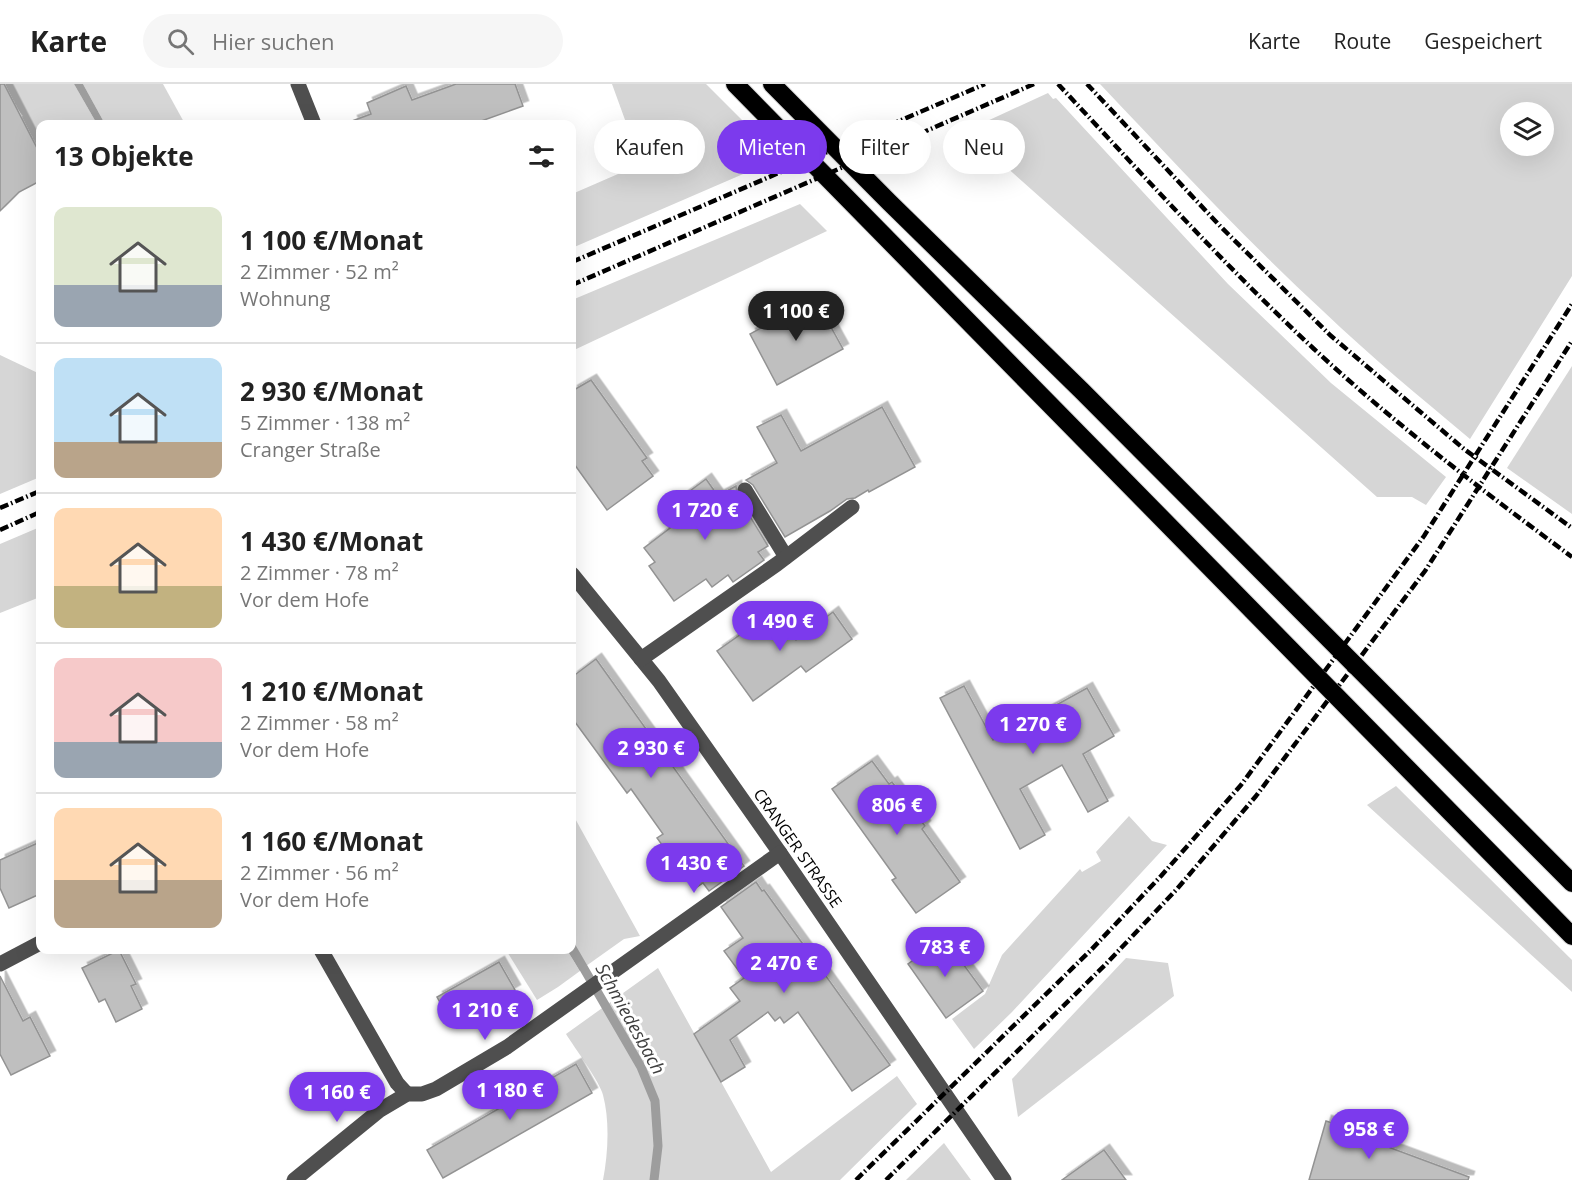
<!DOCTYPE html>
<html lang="de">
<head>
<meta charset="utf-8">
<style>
  body { margin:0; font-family:"Open Sans",sans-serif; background:#f6f6f6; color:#222; height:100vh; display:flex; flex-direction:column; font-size:22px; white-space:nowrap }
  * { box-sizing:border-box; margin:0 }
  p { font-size:20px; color:#767676 }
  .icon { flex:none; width:33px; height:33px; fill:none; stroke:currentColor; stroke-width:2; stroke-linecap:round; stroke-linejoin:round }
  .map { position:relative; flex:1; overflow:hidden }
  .details { position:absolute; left:36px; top:36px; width:540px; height:834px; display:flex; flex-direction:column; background:#fff; border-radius:12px; box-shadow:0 6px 24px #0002 }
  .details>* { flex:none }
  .banner { position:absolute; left:594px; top:36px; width:570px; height:54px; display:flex; gap:12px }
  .fabs { position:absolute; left:1500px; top:18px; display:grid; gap:12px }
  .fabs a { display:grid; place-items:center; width:54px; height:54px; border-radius:50%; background:#fff; box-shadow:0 6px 24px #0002; font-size:30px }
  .price { position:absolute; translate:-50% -51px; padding:0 14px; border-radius:21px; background:#7c3aed; color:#fff; font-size:20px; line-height:39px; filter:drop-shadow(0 2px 3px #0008) }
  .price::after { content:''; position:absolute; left:50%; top:36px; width:18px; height:14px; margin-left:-9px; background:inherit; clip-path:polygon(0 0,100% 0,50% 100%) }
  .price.current { background:#222; color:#fff }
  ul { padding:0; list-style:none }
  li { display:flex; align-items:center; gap:18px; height:150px; padding:0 18px }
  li+li { border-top:2px solid #e0e0e0 }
  li span { display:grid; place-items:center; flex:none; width:168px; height:120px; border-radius:12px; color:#555 }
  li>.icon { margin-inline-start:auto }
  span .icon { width:72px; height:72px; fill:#fffc; stroke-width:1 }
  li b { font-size:26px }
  h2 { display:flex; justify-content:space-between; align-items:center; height:72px; padding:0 18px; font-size:26px }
  .pill { padding:0 21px; border-radius:27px; background:#fff; box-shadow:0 6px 24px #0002; font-size:21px; line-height:54px }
  .pill.current { background:#7c3aed; color:#fff }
  header { display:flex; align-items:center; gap:36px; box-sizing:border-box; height:84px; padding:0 30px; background:#fff; border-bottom:2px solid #e0e0e0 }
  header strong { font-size:28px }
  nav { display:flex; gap:33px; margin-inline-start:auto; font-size:21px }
  .search { width:420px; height:54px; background:#f6f6f6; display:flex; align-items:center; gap:15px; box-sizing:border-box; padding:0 21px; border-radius:33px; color:#767676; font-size:22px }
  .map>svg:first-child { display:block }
</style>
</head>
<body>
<header>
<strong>Karte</strong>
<div class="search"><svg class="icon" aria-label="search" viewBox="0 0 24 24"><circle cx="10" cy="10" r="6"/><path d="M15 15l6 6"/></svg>Hier suchen</div>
<nav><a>Karte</a><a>Route</a><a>Gespeichert</a></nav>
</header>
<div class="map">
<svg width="1572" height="1096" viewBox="0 0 1572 1096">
  <defs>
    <filter id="shadow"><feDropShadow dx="5.5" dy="-5.5" stdDeviation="0" flood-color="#0004"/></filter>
  </defs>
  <rect width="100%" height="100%" fill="#fff"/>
  <g fill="#d6d6d6" fill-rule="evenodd">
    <polygon points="2,0 74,0 97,40 40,40 40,70 20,34 23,32 10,15"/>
    <polygon points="83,0 163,0 185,40 105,40"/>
    <polygon points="612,0 706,0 752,46 763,62 780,74 572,164 572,110 641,80"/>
    <path d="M1100,0H1572V192L1470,355C1420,313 1370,272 1323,227C1245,155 1173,77 1100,0ZM1510,28H1544V62H1510Z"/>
    <polygon points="1048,9 1053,15 1056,14 1228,200 1331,299 1446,393 1426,421 1412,413 1377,413 977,57 991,51 985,38"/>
    <polygon points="800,120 827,147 572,267 572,216"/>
    <polygon points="0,271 40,290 40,393 0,410"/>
    <polygon points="1572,282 1572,430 1507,384"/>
    <polygon points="40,443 40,513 0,529 0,460"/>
    <polygon points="1396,702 1572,876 1572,908 1367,721"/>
    <polygon points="572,729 640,852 624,855 586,882 572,857"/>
    <polygon points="1129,732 1152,757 1167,761 1012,928 974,965 952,935 985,910 1002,871 1080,785 1082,788 1101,777 1096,768"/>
    <polygon points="506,866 567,866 580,887 558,903 537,916"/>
    <polygon points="1126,874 1168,879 1174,912 1018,1033 1012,995"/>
    <path d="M658,884L771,1088L897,992L917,1020L840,1096H603C608,1070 610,1037 603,1011C600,998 574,963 566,950Z"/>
    <polygon points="944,1059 971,1096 906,1096"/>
  </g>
  <g fill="#9d9d9d">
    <polygon points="74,0 83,0 105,40 97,40"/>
    <polygon points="572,857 586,882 580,887 567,866 572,866"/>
  </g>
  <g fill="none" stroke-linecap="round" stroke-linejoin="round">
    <polyline stroke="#9d9d9d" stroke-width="9" points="572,864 641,983 655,1017 658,1062 654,1096"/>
  </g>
  <g fill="#bfbfbf" stroke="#939393" stroke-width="1.5" filter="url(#shadow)">
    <polygon points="0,0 4,0 40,70 40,97 19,108 0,127"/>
    <polygon points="456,0 515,0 523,22 473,40 353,40 352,37 371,30 367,19 406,2 412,16"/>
    <polygon points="815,214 843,265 777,301 750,250"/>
    <polygon points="591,296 647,374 642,377 653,392 607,426 572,377 572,307"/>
    <polygon points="882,323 915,383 869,408 868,406 855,414 847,415 830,427 785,453 753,401 746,396 777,379 757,343 781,331 801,367"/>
    <polygon points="706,395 718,412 736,402 737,411 768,462 758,468 764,476 733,498 728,491 712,503 706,495 674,517 649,482 655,478 644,464 670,444 659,430"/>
    <polygon points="833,528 852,555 806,588 801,582 753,617 717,567 768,531 776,543 783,539 796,556"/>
    <polygon points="596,575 744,782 709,807 703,799 694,805 657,754 663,750 631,705 627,709 572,634 572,593"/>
    <polygon points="964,602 993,656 1087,604 1114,652 1083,670 1108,717 1088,728 1062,681 1020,705 1045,751 1020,765 940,614"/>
    <polygon points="872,677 889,700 892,698 925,742 922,745 960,798 916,829 892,796 896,794 832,705"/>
    <polygon points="40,758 40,810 9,824 0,804 0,776"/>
    <polygon points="756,798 762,807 764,806 890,981 852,1007 798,928 784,939 780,933 775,937 768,928 730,956 745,983 721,998 694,950 740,917 730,904 744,894 724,867 743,854 721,823"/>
    <polygon points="944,854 983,907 946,934 908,880"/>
    <polygon points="119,866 136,900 131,902 142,925 116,938 105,915 99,918 82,884"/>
    <polygon points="499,878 515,906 453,942 437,913"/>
    <polygon points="0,892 23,937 30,933 50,972 11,991 0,970"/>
    <polygon points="576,980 592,1009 443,1094 427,1066"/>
    <polygon points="1326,1037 1373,1052 1372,1057 1469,1093 1468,1096 1309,1096"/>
    <polygon points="1104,1066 1126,1096 1062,1096"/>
  </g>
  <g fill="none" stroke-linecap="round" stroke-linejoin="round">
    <defs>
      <g id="highway">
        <polyline points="735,0 1572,852"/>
        <polyline points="772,0 889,118 1082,307 1572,799"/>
      </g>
    </defs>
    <use href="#highway" stroke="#dbdbdb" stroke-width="20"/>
    <g stroke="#4f4f4f" stroke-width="15">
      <polyline points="298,0 314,40"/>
      <polyline points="745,406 786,473"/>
      <polyline points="572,490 659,597 780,769 1004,1096"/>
      <polyline points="641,575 777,480 852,423"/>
      <polyline points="321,866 397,999 407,1010"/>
      <polyline points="0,880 40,859"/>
      <polyline points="294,1096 380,1026 407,1010 422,1010 436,1005 507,963 780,769"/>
    </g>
    <use href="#highway" stroke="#000" stroke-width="18"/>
    <g stroke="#000" stroke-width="4.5" stroke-dasharray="9 3 1.5 3" stroke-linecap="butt">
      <path d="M1058,0C1142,90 1224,181 1314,265C1395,340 1483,407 1572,473"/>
      <polyline points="1087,0 1221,143 1330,251 1464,365 1572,444"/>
      <polyline points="572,178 985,0"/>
      <polyline points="572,201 1034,0"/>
      <polyline points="0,424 40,407"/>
      <polyline points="0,446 40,428"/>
      <polyline points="856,1096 1091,866 1161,792 1241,701 1424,452 1572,220"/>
      <polyline points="886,1096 1105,881 1177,805 1256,712 1425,487 1572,257"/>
    </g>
  </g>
  <g text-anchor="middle" stroke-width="6" stroke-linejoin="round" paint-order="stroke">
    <g font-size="16" fill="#000" stroke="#fff">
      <text transform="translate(798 764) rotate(55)" y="6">CRANGER STRASSE</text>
    </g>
    <g font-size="18" font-style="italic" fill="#3e3e3e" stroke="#fff">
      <text transform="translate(630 935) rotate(61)" y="6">Schmiedesbach</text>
    </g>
  </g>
</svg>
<div class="fabs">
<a><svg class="icon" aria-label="layers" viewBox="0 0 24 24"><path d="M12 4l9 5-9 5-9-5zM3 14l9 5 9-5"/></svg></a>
</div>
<b class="price current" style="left:796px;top:258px">1 100 €</b>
<b class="price" style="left:705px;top:457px">1 720 €</b>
<b class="price" style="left:780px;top:568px">1 490 €</b>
<b class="price" style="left:1033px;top:671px">1 270 €</b>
<b class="price" style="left:651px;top:695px">2 930 €</b>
<b class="price" style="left:897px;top:752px">806 €</b>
<b class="price" style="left:694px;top:810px">1 430 €</b>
<b class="price" style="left:945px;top:894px">783 €</b>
<b class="price" style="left:784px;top:910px">2 470 €</b>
<b class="price" style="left:485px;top:957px">1 210 €</b>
<b class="price" style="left:510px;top:1037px">1 180 €</b>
<b class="price" style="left:337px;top:1039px">1 160 €</b>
<b class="price" style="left:1369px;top:1076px">958 €</b>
<div class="banner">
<a class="pill">Kaufen</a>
<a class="pill current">Mieten</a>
<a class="pill">Filter</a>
<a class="pill">Neu</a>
</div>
<section class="details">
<h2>13 Objekte<svg class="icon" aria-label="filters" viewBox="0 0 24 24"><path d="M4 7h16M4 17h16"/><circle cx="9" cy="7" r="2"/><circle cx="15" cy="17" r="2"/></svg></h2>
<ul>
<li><span style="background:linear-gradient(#dfe7d0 65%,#9aa5b1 0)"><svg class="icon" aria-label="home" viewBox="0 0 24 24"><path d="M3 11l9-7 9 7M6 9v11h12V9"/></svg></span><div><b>1 100 €/Monat</b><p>2 Zimmer · 52 m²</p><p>Wohnung</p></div></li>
<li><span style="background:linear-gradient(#bfe0f5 70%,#b9a48a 0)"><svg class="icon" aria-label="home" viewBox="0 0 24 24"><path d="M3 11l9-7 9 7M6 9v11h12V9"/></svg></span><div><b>2 930 €/Monat</b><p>5 Zimmer · 138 m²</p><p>Cranger Straße</p></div></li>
<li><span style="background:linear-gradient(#ffd9b3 65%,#c2b280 0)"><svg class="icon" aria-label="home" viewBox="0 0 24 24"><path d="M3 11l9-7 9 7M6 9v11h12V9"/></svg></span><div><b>1 430 €/Monat</b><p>2 Zimmer · 78 m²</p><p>Vor dem Hofe</p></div></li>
<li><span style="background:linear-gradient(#f6c9c9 70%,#9aa5b1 0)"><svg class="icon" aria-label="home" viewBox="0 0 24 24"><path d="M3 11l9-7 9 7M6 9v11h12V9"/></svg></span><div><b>1 210 €/Monat</b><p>2 Zimmer · 58 m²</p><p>Vor dem Hofe</p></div></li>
<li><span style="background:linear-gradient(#ffd9b3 60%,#b9a48a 0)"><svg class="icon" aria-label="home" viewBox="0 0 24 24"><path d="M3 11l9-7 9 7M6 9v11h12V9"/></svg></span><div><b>1 160 €/Monat</b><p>2 Zimmer · 56 m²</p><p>Vor dem Hofe</p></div></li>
</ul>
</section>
</div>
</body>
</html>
